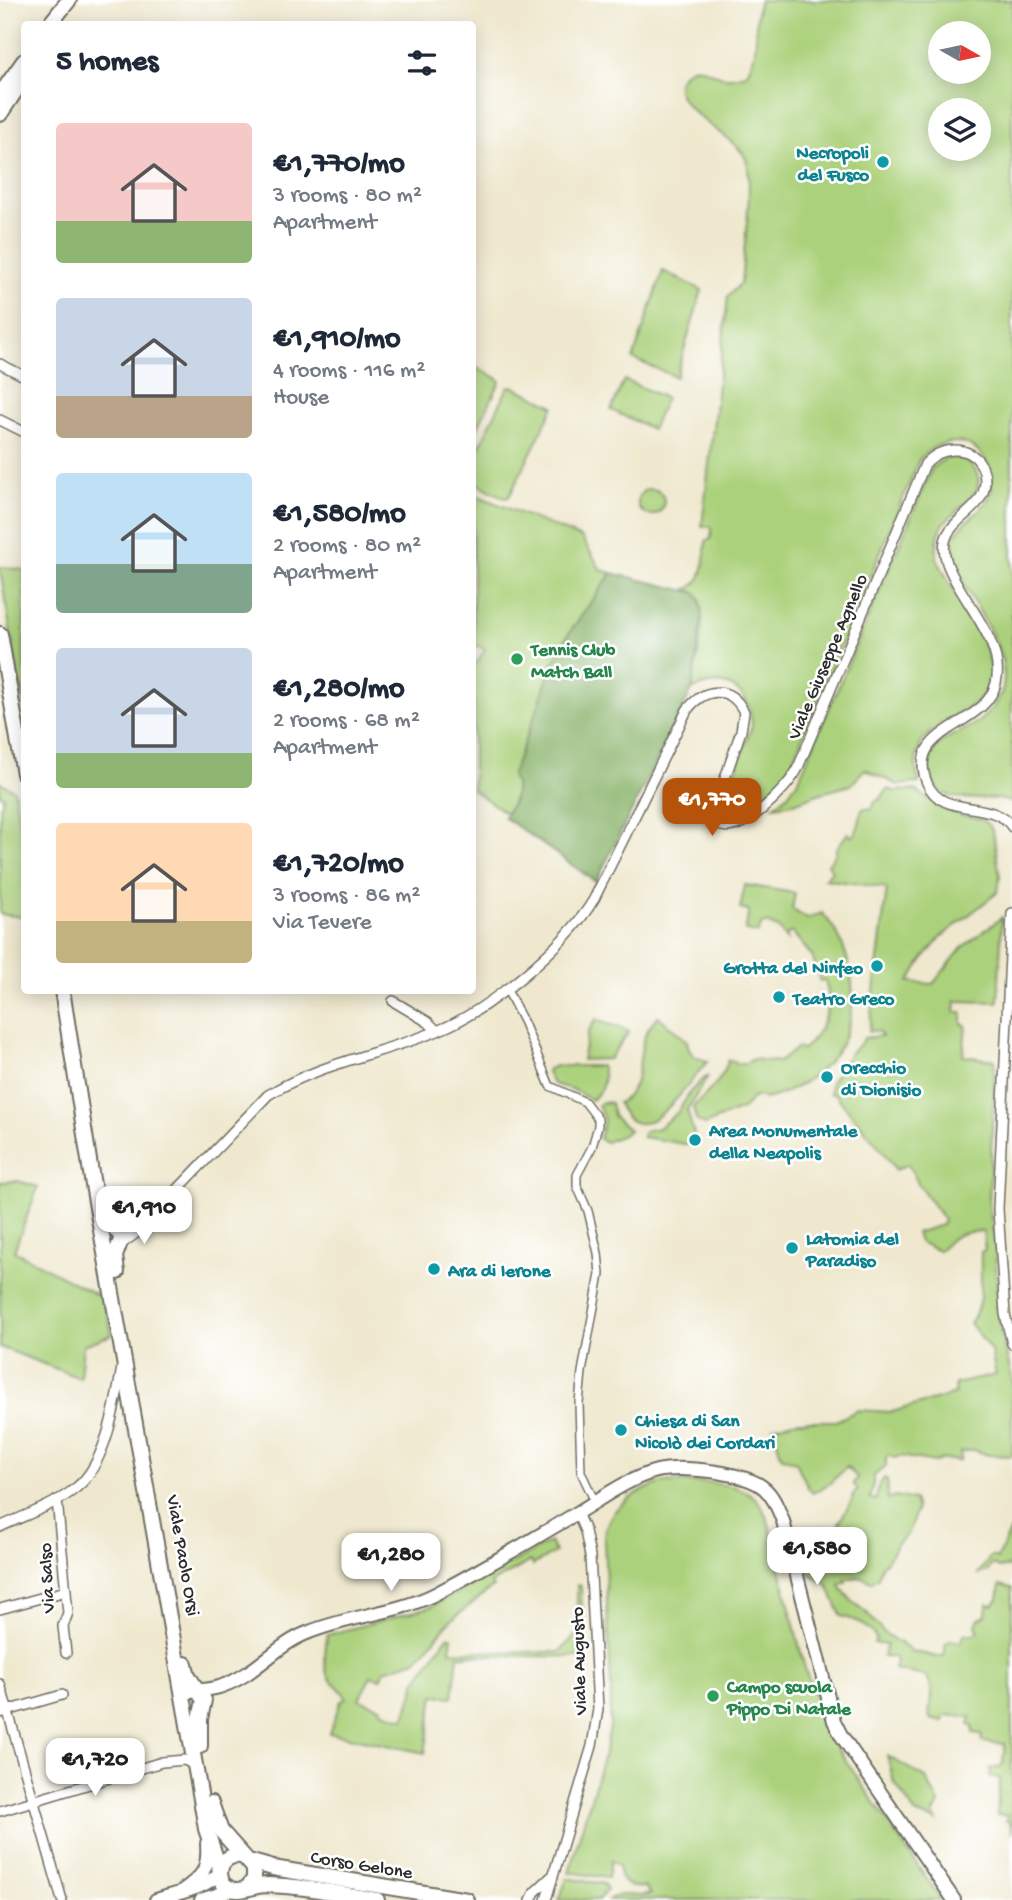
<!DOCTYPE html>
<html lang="en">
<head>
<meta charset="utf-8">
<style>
  body { margin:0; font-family:"Gochi Hand",sans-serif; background:#f2f2f3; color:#1f2937; height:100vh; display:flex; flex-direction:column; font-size:26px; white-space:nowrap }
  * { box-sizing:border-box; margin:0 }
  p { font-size:23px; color:#747a83 }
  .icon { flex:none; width:38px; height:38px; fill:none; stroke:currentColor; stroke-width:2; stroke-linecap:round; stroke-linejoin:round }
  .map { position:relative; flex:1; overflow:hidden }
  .side { position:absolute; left:21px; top:21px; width:455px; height:973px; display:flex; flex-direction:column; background:#fff; border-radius:7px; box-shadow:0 4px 18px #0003 }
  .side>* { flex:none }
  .needle { width:46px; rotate:99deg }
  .controls { position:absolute; left:928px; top:21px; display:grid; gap:14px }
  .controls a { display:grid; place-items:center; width:63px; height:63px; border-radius:50%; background:#fff; box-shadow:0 4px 18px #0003; font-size:35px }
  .price { position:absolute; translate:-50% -60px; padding:0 16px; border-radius:14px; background:#fff; color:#222; font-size:23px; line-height:46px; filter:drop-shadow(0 2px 4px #0008) }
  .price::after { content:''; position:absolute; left:50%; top:42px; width:21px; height:16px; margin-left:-10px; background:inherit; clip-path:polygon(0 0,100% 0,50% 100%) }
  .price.selected { background:#b45309; color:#fff }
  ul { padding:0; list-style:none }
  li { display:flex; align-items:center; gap:21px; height:175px; padding:0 35px }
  li span { display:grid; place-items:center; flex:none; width:196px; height:140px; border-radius:7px; color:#555 }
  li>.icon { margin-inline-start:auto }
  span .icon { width:84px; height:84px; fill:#fffc; stroke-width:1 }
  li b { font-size:30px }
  h2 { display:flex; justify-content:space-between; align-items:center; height:84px; padding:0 35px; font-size:30px }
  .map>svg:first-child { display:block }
</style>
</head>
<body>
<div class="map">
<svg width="1012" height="1900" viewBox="0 0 1012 1900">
  <rect width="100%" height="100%" fill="#fff"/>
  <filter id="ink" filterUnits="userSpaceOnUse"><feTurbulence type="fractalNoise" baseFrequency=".0143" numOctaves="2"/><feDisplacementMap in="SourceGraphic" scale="14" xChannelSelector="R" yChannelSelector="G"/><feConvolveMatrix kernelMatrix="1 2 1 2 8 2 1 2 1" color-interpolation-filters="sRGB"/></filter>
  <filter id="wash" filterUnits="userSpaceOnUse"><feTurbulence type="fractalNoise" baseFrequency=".00686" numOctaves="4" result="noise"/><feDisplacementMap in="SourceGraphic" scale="28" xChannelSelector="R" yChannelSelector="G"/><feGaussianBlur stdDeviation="1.57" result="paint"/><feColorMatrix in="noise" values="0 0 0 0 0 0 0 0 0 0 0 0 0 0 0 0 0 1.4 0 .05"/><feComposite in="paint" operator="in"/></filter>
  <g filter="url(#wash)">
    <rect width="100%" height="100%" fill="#efe8ce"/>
    <g fill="#acd17b" stroke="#6c7e53" stroke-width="2" fill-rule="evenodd">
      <path d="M760,0H1012V802C987,791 939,814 930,771C924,741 959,734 978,722C989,714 999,700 1003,688C1012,645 963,597 952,557C944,528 979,519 989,497C992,490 992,483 991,476C983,436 944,432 919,460L787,774L748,811L730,821L722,817L723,806L752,726C751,690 725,673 692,690C695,670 706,617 700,599C697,593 692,591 687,589C706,583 704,558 706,541L711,539L712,527L702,526L728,296L741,283C743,256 754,181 746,159C737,135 653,101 685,72C697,61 708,73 720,76C728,79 738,76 746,74C764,44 750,28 760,0ZM940,33H978V72H940ZM940,110H978V149H940Z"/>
      <polygon points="663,271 702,290 676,377 633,359"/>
      <polygon points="473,366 499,379 500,382 473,436"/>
      <polygon points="624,380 666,398 652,429 611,410"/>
      <polygon points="512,386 554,406 509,497 505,498 473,482 473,460 508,387"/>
      <path d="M947,457C957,457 966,458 973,467C993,493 954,507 943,525C937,535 936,546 937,558C950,590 985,634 990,665C998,719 919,712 916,761C915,769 918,776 919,783L898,785L865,769L851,785L821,793L794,803L774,806L788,794L799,779L932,468Z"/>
      <circle cx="651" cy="502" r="13"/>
      <path d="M473,494L582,538L601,570L612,573L567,636L550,670L540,702L512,774C518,789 515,800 506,813L473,790V669L485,649L473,644Z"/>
      <polygon points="0,567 24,570 24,710 0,570"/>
      <polygon points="0,782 14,790 24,848 24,917 0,914 0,808 4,796 0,795"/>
      <path d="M888,789L894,791L916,790L941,808L956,814L981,819L990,826L993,832L1000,877L998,892L941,937L923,959L909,982L933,984L962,948L1002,917L998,1002L956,1001L955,1012H962V1024L966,1025L963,1056L995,1060L989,1203L995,1246L1000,1330L1012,1377V1456L988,1455L975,1450L960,1452L961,1458L959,1461L943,1459L935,1462L900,1456L894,1458L889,1455L886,1458V1466L874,1476L871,1496L869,1498L876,1500L878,1487L884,1478L887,1479L888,1499L896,1496L914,1500L917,1509L907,1535L896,1545L888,1560L881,1566L878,1578L872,1582C862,1576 856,1576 845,1580L846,1583L840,1584L841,1588L852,1601L867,1613L883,1632L911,1651L937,1657L945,1655V1645L951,1640L961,1642L965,1633L971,1635L979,1632L976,1626L978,1620L986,1615L987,1604L993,1605L998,1599L1000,1585L1012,1588V1834L1010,1822L1006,1821L1007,1815H997L1000,1778L990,1777L991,1769L1000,1767L1003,1763L1005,1744L982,1742L981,1734L973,1733V1726L969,1725L971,1717L944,1715L943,1722L930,1719C927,1704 937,1689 925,1676L894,1670L896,1660L894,1657H883L886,1645L874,1643L876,1638C868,1625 856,1620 841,1616L828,1585L810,1574L802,1545L810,1547L816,1544L820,1549L838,1540L839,1523L853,1498L852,1496L858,1490L853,1483L858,1478L847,1467L830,1483L813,1493L809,1489L796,1462L781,1456L773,1427L797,1421H836L858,1410L892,1412L955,1394V1384L996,1375L991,1351L970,1323C985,1303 980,1275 981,1252L985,1250L983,1232C963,1230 952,1236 939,1251L919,1242L916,1233L942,1225L944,1220L919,1185L908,1164L896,1170C878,1143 855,1120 835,1094H830L831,1081C839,1073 843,1065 848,1056C853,1048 861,1047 864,1038L882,1036L878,1031H869L887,888L824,879L832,871L828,864L836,853V849L848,833L853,837C859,829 860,820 861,811L864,808L871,809L875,801L879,800Z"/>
      <path d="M745,885L795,893L792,909L807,919L822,913C855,948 864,1014 835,1054C818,1076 791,1094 764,1099L761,1096L753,1098L744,1108L705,1125L696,1120L693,1107C707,1093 724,1080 728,1060L735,1061V1064H744L753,1059L779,1062L798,1047L801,1050C822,1036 834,1003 825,980L820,982L812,956L792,932L787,934V940L778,928L766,923L761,925L758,933L745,931L749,911L740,909Z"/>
      <path d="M658,1016L687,1041C689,1055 694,1058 708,1061C689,1080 642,1160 618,1103C642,1092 637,1061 644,1039C646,1031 652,1023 658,1016Z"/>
      <path d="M596,1019C607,1026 619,1025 629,1032L609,1059L582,1060L588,1032Z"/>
      <path d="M556,1066H601C606,1079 603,1091 591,1100L574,1090L553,1084L547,1073L548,1069Z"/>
      <polygon points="708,1076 687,1110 695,1137 690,1145 642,1137 644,1131 658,1128 677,1113 691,1091 702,1080"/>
      <polygon points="603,1102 611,1103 613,1116 629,1130 625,1134 606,1142 599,1139 604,1120 598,1105"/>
      <polygon points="18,1181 38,1187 14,1251 105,1299 112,1335 83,1345 80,1378 0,1347 0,1182"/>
      <path d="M661,1483C684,1482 731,1480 750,1494C758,1499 763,1508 767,1516L804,1665L827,1733L941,1900H608C623,1889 636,1900 651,1894L645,1887C629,1889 618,1883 619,1866L611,1860L608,1878L569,1872L605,1751L610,1727L611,1687L604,1539C605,1509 635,1492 661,1483Z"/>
      <polygon points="1012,1528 1012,1566 999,1568 992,1564 988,1571 978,1574 991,1556 997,1559"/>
      <path d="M550,1542L555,1552L533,1565L531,1561L491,1583L493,1587L450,1621L426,1650L416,1660L385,1670L381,1679L371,1676L359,1699L382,1708L381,1711L404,1719L414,1691L415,1682L448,1636L452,1637L450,1651L559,1652L577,1634V1585L581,1586L584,1657L458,1655L453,1697L434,1695L425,1753L329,1733L341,1701L346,1698C343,1690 337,1687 331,1680C321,1669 326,1649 327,1635L430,1607Z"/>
      <polygon points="887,1756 926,1778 939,1804 933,1815 937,1822 915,1813 894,1782"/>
      <polygon points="567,1878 604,1884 607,1889 599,1900 559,1900"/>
    </g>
    <polygon fill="#89b36b" stroke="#5a6f4b" stroke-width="2" points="612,573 696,593 700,600 702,616 692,690 596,882 504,817 514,801 516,784 512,779 512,774 540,702 550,670 567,636"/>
  </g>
  <g filter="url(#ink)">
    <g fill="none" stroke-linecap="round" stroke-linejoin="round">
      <defs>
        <polyline id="pedestrian" points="506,988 524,1023 550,1086 585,1102 598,1119 598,1126 592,1147 577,1175 577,1186 588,1211 598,1253 600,1274 582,1372 579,1403 581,1472 595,1502"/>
        <g id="minor">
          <polyline points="0,364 24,376"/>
          <polyline points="0,420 24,432"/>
          <polyline points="1012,913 998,1209 1005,1314 1012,1344"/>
          <polyline points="393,1001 428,1022 437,1031"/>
          <polyline points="116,1229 143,1224"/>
          <path d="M120,1245L135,1234L268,1095C320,1063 381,1054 437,1031C488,1011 566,946 594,899L687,710C704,688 730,684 744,712L741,731L716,805L714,812L719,825C741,836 787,789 797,770L925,464C946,440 986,447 985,483C983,518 932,519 947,563C960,600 1006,642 996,683C986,728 904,727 927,783C942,819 993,798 1012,827"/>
          <polyline points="57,1500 68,1613 63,1626 66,1653"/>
          <path d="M0,1527C25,1515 56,1505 77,1487C106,1464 116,1402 122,1367"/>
          <polyline points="0,1609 66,1591"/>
          <polyline points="0,1684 62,1900"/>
          <polyline points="0,1713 62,1695"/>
          <polyline points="0,1811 162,1762 185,1760 195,1766"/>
          <polyline points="531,1900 535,1892 551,1877"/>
          <polyline points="546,1900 592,1746 598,1709 590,1556 585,1531 577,1513"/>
        </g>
        <g id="secondary">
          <path d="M191,1692C201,1689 213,1690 222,1686C255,1675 276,1645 307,1633C350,1615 398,1614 439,1592C486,1567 532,1540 577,1513C602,1498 629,1478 657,1471C680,1465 747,1472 765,1489C774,1497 778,1509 783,1521L834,1721L841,1735L954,1900"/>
          <path d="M182,1891C203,1876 209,1870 207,1843"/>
          <path d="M156,1900C176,1893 206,1889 219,1873"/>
          <polyline points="201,1900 232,1890"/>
        </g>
        <g id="primary">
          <polyline points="50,24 69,0"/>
          <polyline points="0,95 24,61"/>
          <polyline points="0,114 24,78"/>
          <polyline points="0,634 24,774"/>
          <polyline points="62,990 92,1179 201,1799 206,1829 220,1870"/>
          <polyline points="105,1206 108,1220 122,1237 115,1256 117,1272"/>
          <polyline points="185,1664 188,1676 204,1700 200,1719 200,1746"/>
          <polyline points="211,1803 221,1831 254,1868 254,1879 247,1888"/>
          <path d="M242,1856C225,1854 216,1866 222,1882C235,1898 250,1885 267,1885C304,1886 341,1894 377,1900"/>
          <polyline points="252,1862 273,1868 467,1900"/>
        </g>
      </defs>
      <use href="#pedestrian" stroke="#706d64" stroke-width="10"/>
      <use href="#minor" stroke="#706d64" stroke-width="12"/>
      <use href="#secondary" stroke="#706d64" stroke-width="16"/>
      <use href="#primary" stroke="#706d64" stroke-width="18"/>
      <use href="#pedestrian" stroke="#fff" stroke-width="7"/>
      <use href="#minor" stroke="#fff" stroke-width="9"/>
      <use href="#secondary" stroke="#fff" stroke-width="12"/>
      <use href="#primary" stroke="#fff" stroke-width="14"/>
    </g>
  </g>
  <g fill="#0f9aa8" stroke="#fff" stroke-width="2.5">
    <circle cx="883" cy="162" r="7"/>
    <circle cx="877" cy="966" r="7"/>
    <circle cx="779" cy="997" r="7"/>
    <circle cx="827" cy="1077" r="7"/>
    <circle cx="695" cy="1140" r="7"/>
    <circle cx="792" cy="1248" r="7"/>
    <circle cx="434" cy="1269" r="7"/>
    <circle cx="621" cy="1430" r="7"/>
  </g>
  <g fill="#2e9e5b" stroke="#fff" stroke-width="2.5">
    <circle cx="517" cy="659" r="7"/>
    <circle cx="713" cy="1696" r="7"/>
  </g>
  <g text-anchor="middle" stroke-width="5" stroke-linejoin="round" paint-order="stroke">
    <g font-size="19" font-weight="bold" fill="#0d838f" stroke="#fff" text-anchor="start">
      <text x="869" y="158" text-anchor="end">Necropoli<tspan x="869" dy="22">del Fusco</tspan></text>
      <text x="863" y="973" text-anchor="end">Grotta del Ninfeo</text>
      <text x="793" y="1004">Teatro Greco</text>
      <text x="841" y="1073">Orecchio<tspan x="841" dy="22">di Dionisio</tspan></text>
      <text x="709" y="1136">Area Monumentale<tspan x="709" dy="22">della Neapolis</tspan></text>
      <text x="806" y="1244">Latomia del<tspan x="806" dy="22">Paradiso</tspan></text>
      <text x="448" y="1276">Ara di Ierone</text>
      <text x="635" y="1426">Chiesa di San<tspan x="635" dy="22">Nicolò dei Cordari</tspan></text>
    </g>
    <g font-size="19" font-weight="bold" fill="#27864d" stroke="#fff" text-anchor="start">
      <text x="531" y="655">Tennis Club<tspan x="531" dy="22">Match Ball</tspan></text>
      <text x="727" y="1692">Campo scuola<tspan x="727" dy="22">Pippo Di Natale</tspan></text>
    </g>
    <g font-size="19" fill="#2b2b2b" stroke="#fff">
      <text transform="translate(826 656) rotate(-67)" y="7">Viale Giuseppe Agnello</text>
      <text transform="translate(185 1555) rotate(80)" y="7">Viale Paolo Orsi</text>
      <text transform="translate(45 1578) rotate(-93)" y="7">Via Salso</text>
      <text transform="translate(577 1661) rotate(-92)" y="7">Viale Augusto</text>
      <text transform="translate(362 1863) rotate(9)" y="7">Corso Gelone</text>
    </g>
  </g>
</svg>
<div class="controls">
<a><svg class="needle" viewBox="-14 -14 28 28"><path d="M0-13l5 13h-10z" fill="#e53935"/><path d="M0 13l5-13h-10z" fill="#747a83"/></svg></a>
<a><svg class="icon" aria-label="layers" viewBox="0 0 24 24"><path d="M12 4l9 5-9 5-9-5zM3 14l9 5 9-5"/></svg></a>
</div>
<b class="price selected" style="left:712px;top:838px">€1,770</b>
<b class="price" style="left:144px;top:1246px">€1,910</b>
<b class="price" style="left:817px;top:1587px">€1,580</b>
<b class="price" style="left:391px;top:1593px">€1,280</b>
<b class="price" style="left:95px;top:1798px">€1,720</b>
<section class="side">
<h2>5 homes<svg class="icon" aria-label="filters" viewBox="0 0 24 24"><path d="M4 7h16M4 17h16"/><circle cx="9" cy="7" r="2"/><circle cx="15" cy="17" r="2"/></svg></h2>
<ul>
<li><span style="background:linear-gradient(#f6c9c9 70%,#8fb573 0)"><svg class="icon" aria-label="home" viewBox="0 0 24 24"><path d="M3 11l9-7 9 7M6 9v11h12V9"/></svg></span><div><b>€1,770/mo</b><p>3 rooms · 80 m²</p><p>Apartment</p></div></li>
<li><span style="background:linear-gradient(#c9d6e8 70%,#b9a48a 0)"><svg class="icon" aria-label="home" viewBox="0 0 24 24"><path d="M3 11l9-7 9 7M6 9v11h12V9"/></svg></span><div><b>€1,910/mo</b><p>4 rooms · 116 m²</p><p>House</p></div></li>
<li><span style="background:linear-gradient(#bfe0f5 65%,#7fa58c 0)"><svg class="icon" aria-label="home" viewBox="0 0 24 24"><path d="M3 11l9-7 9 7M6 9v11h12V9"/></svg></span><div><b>€1,580/mo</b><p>2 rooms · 80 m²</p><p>Apartment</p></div></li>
<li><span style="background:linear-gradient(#c9d6e8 75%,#8fb573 0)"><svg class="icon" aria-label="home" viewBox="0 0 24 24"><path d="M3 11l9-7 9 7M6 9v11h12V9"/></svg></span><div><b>€1,280/mo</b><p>2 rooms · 68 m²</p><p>Apartment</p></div></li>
<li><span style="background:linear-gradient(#ffd9b3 70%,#c2b280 0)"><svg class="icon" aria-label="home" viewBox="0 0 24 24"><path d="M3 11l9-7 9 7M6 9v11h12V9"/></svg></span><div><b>€1,720/mo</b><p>3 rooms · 86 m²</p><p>Via Tevere</p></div></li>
</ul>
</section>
</div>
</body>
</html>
